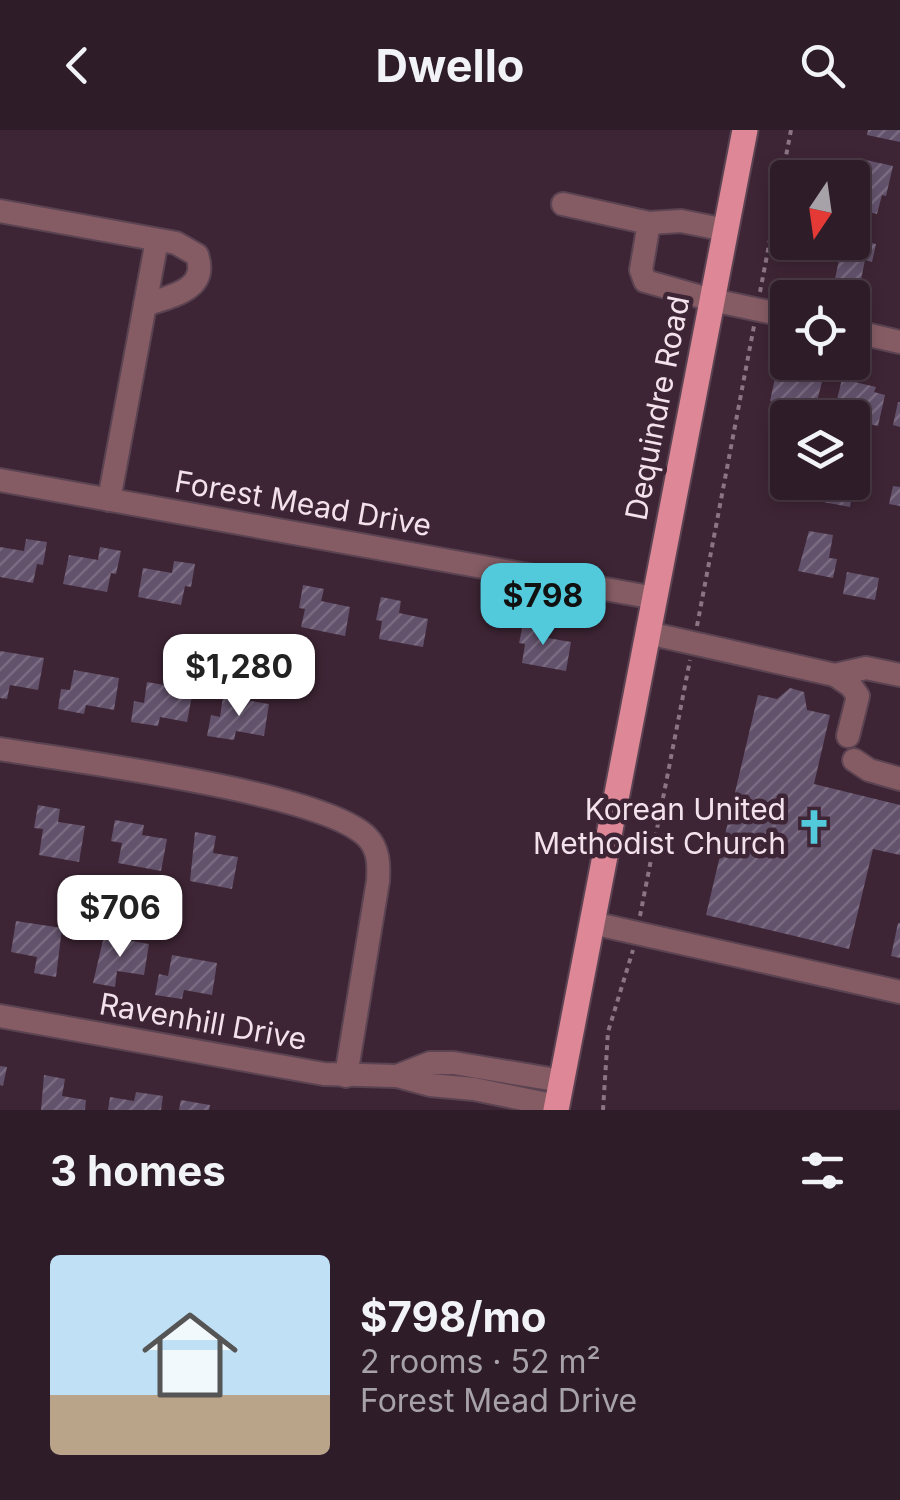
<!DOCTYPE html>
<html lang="en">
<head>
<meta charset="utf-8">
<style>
  body { margin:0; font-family:Inter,sans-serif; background:#3a2934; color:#f1f3f6; height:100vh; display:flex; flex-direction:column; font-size:38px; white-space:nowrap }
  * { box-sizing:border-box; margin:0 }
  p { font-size:32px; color:#a7a1a8 }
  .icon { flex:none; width:55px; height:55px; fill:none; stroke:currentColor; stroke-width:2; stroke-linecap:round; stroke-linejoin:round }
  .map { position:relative; height:980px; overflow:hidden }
  .side { display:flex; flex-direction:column; background:#2e1c28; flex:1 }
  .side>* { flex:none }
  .needle { width:65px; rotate:193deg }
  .tools { position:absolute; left:770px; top:30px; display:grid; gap:20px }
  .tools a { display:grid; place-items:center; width:100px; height:100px; border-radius:10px; background:#2e1c28; box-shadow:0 5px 15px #0003,0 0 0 2px #493a45; font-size:50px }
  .price { position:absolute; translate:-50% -85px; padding:0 22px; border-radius:20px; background:#fff; color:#222; font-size:32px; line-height:65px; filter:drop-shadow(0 2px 5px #0008) }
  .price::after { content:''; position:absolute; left:50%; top:60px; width:30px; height:22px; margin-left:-15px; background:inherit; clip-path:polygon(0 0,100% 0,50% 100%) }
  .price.current { background:#53cadc; color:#111 }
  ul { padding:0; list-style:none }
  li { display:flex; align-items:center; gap:30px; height:250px; padding:0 50px }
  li+li { border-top:2px solid #493a45 }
  li span { display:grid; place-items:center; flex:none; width:280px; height:200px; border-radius:10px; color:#555 }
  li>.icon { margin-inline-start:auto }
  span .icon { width:120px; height:120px; fill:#fffc; stroke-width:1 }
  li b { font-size:42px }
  h2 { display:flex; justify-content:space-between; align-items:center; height:120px; padding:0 50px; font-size:42px }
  header { display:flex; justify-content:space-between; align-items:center; height:130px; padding:0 50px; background:#2e1c28; font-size:45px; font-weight:700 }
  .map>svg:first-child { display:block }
</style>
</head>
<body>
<header><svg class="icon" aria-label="back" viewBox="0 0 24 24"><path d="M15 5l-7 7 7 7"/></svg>Dwello<svg class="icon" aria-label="search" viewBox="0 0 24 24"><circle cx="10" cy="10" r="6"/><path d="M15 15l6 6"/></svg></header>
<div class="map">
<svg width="900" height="980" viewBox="0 0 900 980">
  <defs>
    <pattern id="building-hatch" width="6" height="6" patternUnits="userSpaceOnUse" patternTransform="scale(2.5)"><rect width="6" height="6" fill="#63526c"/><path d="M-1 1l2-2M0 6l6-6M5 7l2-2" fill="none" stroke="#7a6b81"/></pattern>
  </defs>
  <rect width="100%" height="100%" fill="#3e2535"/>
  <g fill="url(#building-hatch)">
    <polygon points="868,0 900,0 900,12 867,5"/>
    <polygon points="861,29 893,36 886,66 882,65 877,84 852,78 855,56 852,48 844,48 846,36 859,39"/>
    <polygon points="852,109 876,114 872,132 865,130 860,155 835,149 840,125 836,124 839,112 852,112"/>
    <polygon points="778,235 799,240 797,246 822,252 815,279 770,271"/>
    <polygon points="842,249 876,257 874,262 885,265 878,296 852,290 852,288 833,286"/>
    <polygon points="898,272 900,272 900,297 893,295"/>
    <polygon points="821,352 842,352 841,361 852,363 850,377 818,371"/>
    <polygon points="893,356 900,357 900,376 889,374"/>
    <polygon points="809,401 833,405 829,428 837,429 833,448 798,441"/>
    <polygon points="26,409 47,412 43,435 37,434 33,453 0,447 0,417 24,421"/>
    <polygon points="100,417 121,421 116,444 111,443 107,462 63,454 69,425 98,430"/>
    <polygon points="174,431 195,434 191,457 185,456 181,475 138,467 143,438 172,443"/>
    <polygon points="847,442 879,448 875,470 843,464"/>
    <polygon points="303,455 324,459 321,471 350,477 345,506 301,497 305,479 299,478"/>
    <polygon points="381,467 401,471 399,483 428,489 423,517 379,509 382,491 376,490"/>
    <polygon points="524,490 544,494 542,507 571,512 566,541 522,533 525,514 519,513"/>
    <polygon points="0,521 44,528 38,560 10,555 7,569 0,568"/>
    <polygon points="74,540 119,548 114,580 86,575 84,584 58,579 61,559 70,560"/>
    <polygon points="147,552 193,560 187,592 160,587 158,596 131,592 134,571 144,573"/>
    <polygon points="790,558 804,562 807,580 830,585 814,654 900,675 900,725 873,719 849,819 706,785 758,565 777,569"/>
    <polygon points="223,566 269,574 264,606 236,601 234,610 207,606 211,585 220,587"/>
    <polygon points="38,675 60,679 58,692 85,696 79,732 39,725 43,699 34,698"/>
    <polygon points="115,690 144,695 142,705 167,709 161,741 118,733 122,713 111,711"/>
    <polygon points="195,702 216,706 213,723 238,727 232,759 190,751"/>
    <polygon points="16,791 62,798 56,847 34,843 37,827 11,822"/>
    <polygon points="898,793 900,793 900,828 891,826"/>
    <polygon points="104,806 149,814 144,845 117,841 115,857 93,853"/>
    <polygon points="172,825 217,833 212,865 184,860 182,869 155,865 159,844 168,846"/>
    <polygon points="0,936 7,937 3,956 0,955"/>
    <polygon points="44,945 65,949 62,966 86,970 85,980 41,980"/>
    <polygon points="136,962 163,966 161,980 108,980 110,967 134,971"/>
    <polygon points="181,970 210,975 209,980 179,980"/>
  </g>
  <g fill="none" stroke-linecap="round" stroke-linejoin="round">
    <defs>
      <g id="minor">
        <polyline points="563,74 649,93"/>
        <path d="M0,81L176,113L197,125C209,160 171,166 145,175"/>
        <polyline points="726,100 681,91 649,93 641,140 645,151 712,170 788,186"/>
        <polyline points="852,201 900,212"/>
        <polyline points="0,350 655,468"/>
        <polyline points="109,370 157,110"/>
        <polyline points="648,503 835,545 866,538 900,545"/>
        <polyline points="835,545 851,556 858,566 848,606"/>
        <path d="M0,619C72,631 323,662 367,707C379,719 379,735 378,751L346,946"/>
        <polyline points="854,630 869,640 900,649"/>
        <polyline points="592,793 900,862"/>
        <polyline points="0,886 324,944 397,946 430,955 474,959 557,976"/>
        <polyline points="397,946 430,933 454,933 562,951"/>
      </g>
      <polyline id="major" points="556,980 745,0"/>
    </defs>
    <use href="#minor" stroke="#5b4352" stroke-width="26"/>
    <use href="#major" stroke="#5b4352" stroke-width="29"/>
    <g stroke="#8b7583" stroke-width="4" stroke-dasharray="5 5" stroke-linecap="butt">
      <polyline points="760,162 791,0"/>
      <polyline points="697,496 754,196"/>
      <polyline points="640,786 690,530"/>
      <polyline points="603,980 608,902 633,820"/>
    </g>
    <use href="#minor" stroke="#865c64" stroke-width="22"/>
    <use href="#major" stroke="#dd8797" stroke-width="25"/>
  </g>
  <defs>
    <symbol id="church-bare" viewBox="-9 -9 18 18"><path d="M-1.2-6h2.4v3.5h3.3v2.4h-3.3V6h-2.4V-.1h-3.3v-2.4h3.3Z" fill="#53cadc" stroke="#3e2535" stroke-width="2.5" paint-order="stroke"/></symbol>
  </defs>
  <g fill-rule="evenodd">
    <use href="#church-bare" x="789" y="672" width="50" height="50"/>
  </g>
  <g text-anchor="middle" stroke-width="9" stroke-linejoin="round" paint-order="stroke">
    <g font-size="30" fill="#f3e1ec" stroke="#3e2535">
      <text transform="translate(658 278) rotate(-79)" y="10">Dequindre Road</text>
      <text transform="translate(303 374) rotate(10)" y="10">Forest Mead Drive</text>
      <text transform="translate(203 892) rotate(10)" y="10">Ravenhill Drive</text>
    </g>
    <g font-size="30" fill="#f3e1ec" stroke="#3e2535" text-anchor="end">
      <text x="786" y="690">Korean United<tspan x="786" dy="34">Methodist Church</tspan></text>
    </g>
  </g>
</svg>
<div class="tools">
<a><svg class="needle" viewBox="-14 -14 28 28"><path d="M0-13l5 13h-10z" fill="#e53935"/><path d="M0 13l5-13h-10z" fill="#a7a1a8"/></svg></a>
<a><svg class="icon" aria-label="locate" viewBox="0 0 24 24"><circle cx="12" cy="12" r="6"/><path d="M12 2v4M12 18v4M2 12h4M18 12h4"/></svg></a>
<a><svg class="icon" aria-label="layers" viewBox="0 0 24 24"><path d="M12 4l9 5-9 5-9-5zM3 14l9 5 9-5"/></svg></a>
</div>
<b class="price current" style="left:543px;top:518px">$798</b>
<b class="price" style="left:239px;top:589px">$1,280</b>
<b class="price" style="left:120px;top:830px">$706</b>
</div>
<section class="side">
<h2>3 homes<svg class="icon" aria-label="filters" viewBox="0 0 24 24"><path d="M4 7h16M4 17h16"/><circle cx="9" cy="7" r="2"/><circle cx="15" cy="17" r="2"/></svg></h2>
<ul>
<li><span style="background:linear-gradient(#bfe0f5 70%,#b9a48a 0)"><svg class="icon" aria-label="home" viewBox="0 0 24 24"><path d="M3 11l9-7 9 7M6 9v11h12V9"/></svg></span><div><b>$798/mo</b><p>2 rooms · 52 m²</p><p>Forest Mead Drive</p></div></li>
</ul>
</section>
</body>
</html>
